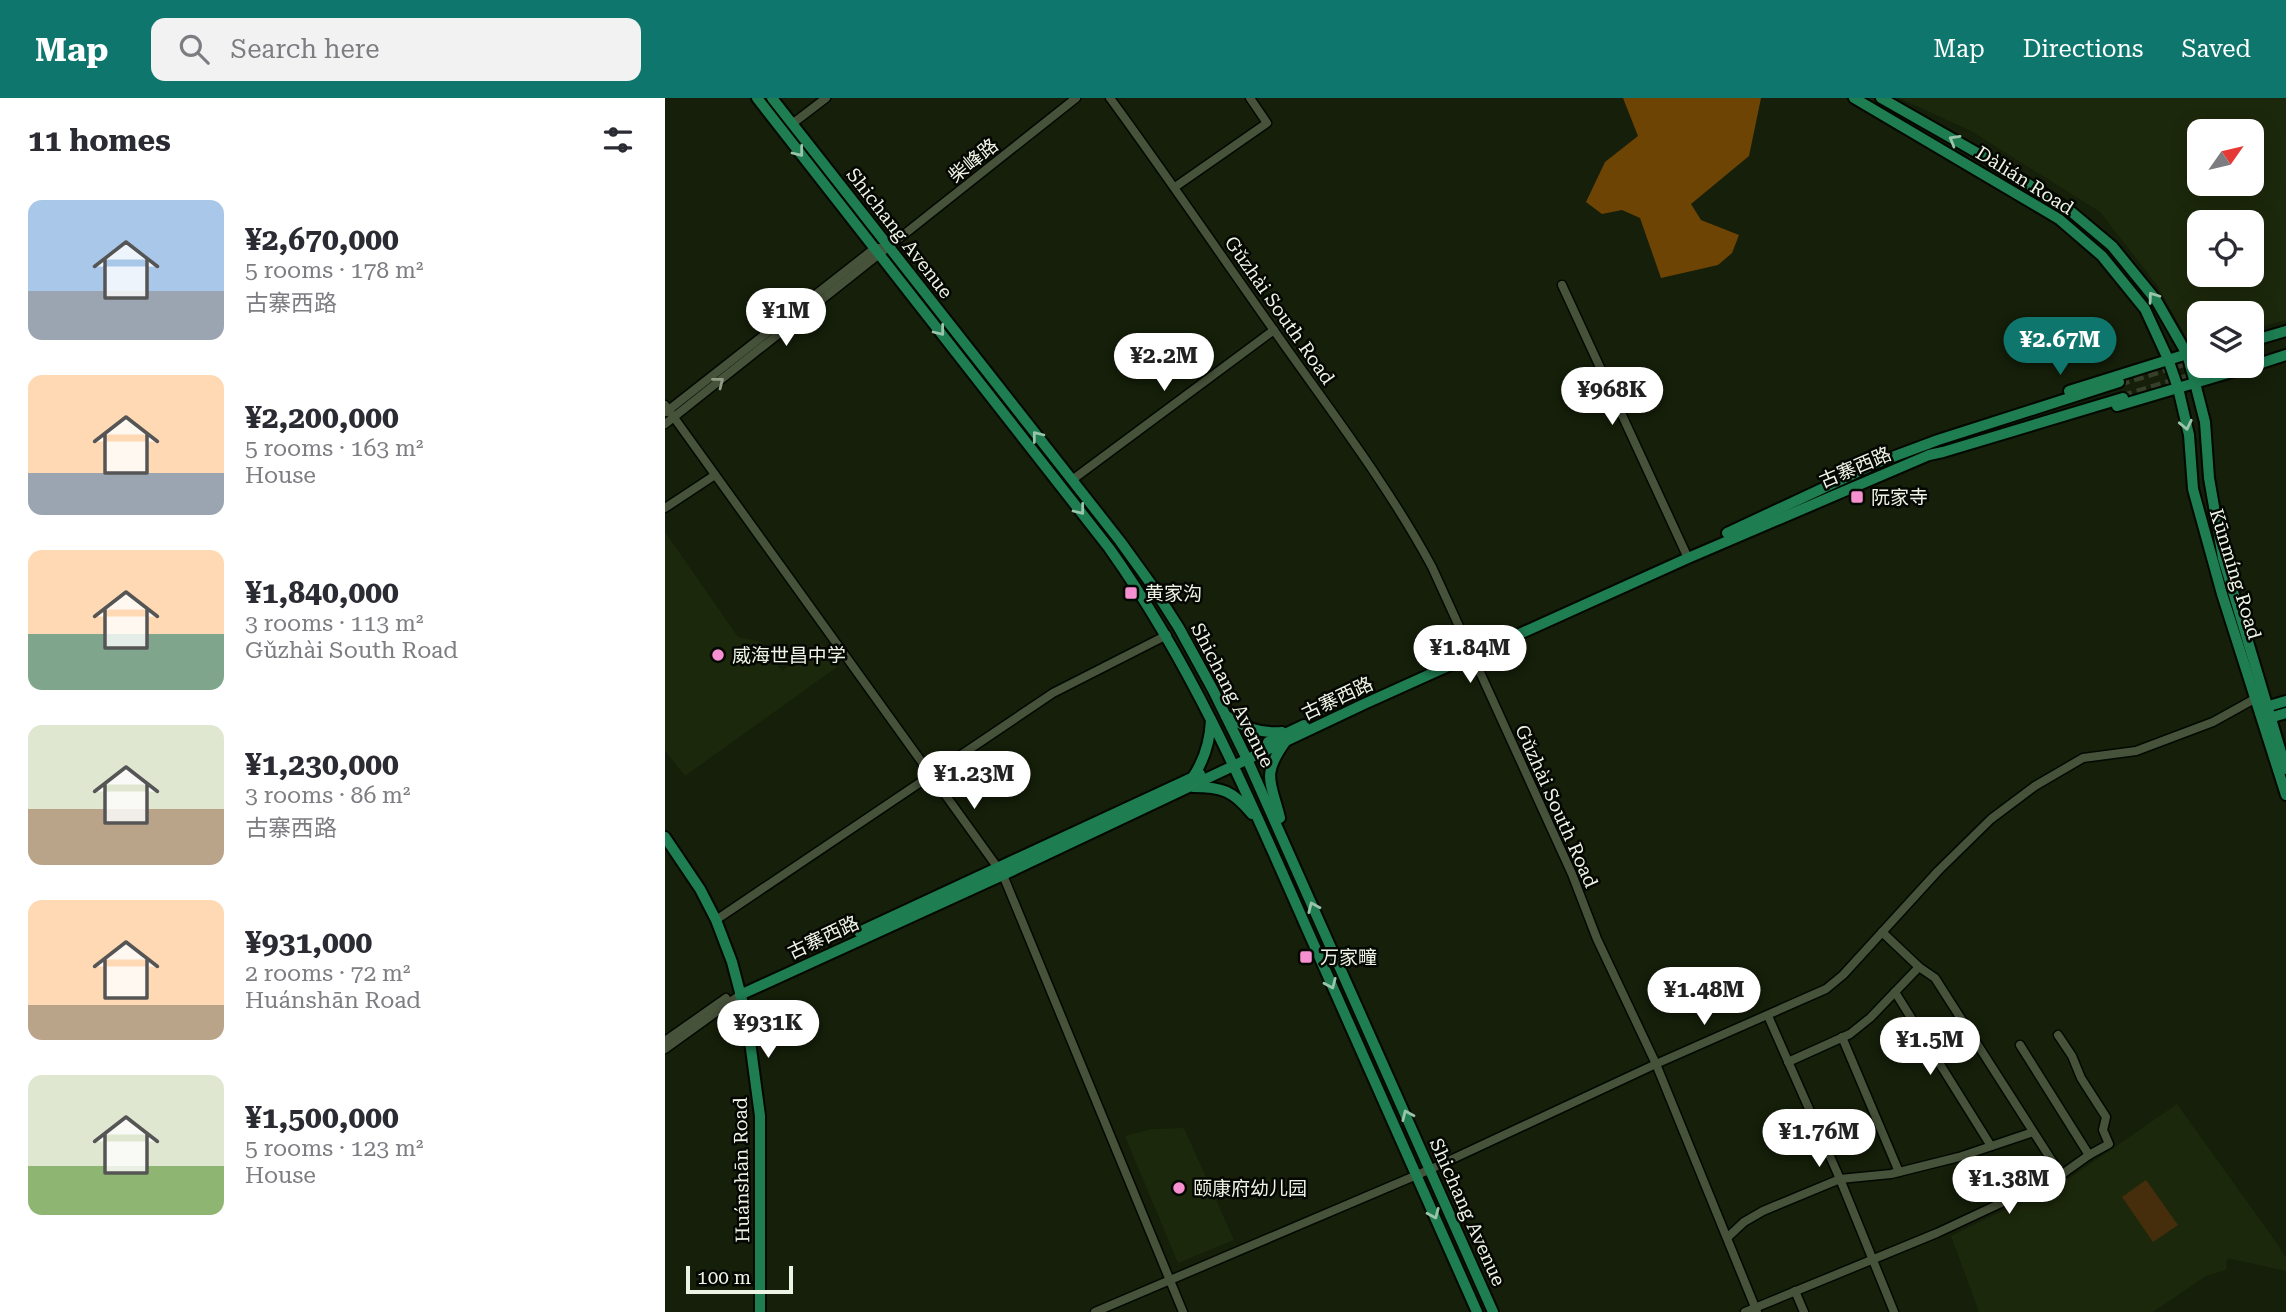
<!DOCTYPE html>
<html lang="en">
<head>
<meta charset="utf-8">
<style>
  body { margin:0; font-family:"Roboto Serif","Noto Sans SC",serif; background:#f2f2f3; color:#2b2b33; height:100vh; display:flex; flex-direction:column; font-size:26px; white-space:nowrap }
  * { box-sizing:border-box; margin:0 }
  p { font-size:23px; color:#7c7c81 }
  .icon { flex:none; width:38px; height:38px; fill:none; stroke:currentColor; stroke-width:2; stroke-linecap:round; stroke-linejoin:round }
  .map { position:relative; flex:1; overflow:hidden }
  .sheet { display:flex; flex-direction:column; background:#fff; width:665px }
  .sheet>* { flex:none }
  .needle { width:46px; rotate:56deg }
  .buttons { position:absolute; left:1522px; top:21px; display:grid; gap:14px }
  .buttons a { display:grid; place-items:center; width:77px; height:77px; border-radius:14px; background:#fff; box-shadow:0 4px 18px #0003; font-size:35px }
  .scale { position:absolute; left:21px; bottom:18px; width:107px; box-sizing:border-box; padding-left:7px; border:4px solid #edf4e6; border-top:0; font-size:19px; line-height:24px; white-space:nowrap; color:#edf4e6; -webkit-text-stroke:5px #040702; paint-order:stroke }
  .price { position:absolute; translate:-50% -60px; padding:0 16px; border-radius:24px; background:#fff; color:#222; font-size:23px; line-height:46px; filter:drop-shadow(0 2px 4px #0008) }
  .price::after { content:''; position:absolute; left:50%; top:42px; width:21px; height:16px; margin-left:-10px; background:inherit; clip-path:polygon(0 0,100% 0,50% 100%) }
  .price.active { background:#0f766e; color:#fff }
  ul { padding:0; list-style:none }
  li { display:flex; align-items:center; gap:21px; height:175px; padding:0 28px }
  li span { display:grid; place-items:center; flex:none; width:196px; height:140px; border-radius:14px; color:#555 }
  li>.icon { margin-inline-start:auto }
  span .icon { width:84px; height:84px; fill:#fffc; stroke-width:1 }
  li b { font-size:30px }
  h2 { display:flex; justify-content:space-between; align-items:center; height:84px; padding:0 28px; font-size:30px }
  header { display:flex; align-items:center; gap:42px; box-sizing:border-box; height:98px; padding:0 35px; background:#0f766e; color:#fff }
  header strong { font-size:33px }
  nav { display:flex; gap:38px; margin-inline-start:auto; font-size:24px }
  .search { width:490px; height:63px; background:#f2f2f3; display:flex; align-items:center; gap:18px; box-sizing:border-box; padding:0 24px; border-radius:14px; color:#7c7c81; font-size:26px }
  main { display:flex; flex:1; min-height:0 }
  .map>svg:first-child { display:block }
</style>
</head>
<body>
<header>
<strong>Map</strong>
<div class="search"><svg class="icon" aria-label="search" viewBox="0 0 24 24"><circle cx="10" cy="10" r="6"/><path d="M15 15l6 6"/></svg>Search here</div>
<nav><a>Map</a><a>Directions</a><a>Saved</a></nav>
</header>
<main>
<section class="sheet">
<h2>11 homes<svg class="icon" aria-label="filters" viewBox="0 0 24 24"><path d="M4 7h16M4 17h16"/><circle cx="9" cy="7" r="2"/><circle cx="15" cy="17" r="2"/></svg></h2>
<ul>
<li><span style="background:linear-gradient(#a9c7e8 65%,#9aa5b1 0)"><svg class="icon" aria-label="home" viewBox="0 0 24 24"><path d="M3 11l9-7 9 7M6 9v11h12V9"/></svg></span><div><b>¥2,670,000</b><p>5 rooms · 178 m²</p><p>古寨西路</p></div></li>
<li><span style="background:linear-gradient(#ffd9b3 70%,#9aa5b1 0)"><svg class="icon" aria-label="home" viewBox="0 0 24 24"><path d="M3 11l9-7 9 7M6 9v11h12V9"/></svg></span><div><b>¥2,200,000</b><p>5 rooms · 163 m²</p><p>House</p></div></li>
<li><span style="background:linear-gradient(#ffd9b3 60%,#7fa58c 0)"><svg class="icon" aria-label="home" viewBox="0 0 24 24"><path d="M3 11l9-7 9 7M6 9v11h12V9"/></svg></span><div><b>¥1,840,000</b><p>3 rooms · 113 m²</p><p>Gǔzhài South Road</p></div></li>
<li><span style="background:linear-gradient(#dfe7d0 60%,#b9a48a 0)"><svg class="icon" aria-label="home" viewBox="0 0 24 24"><path d="M3 11l9-7 9 7M6 9v11h12V9"/></svg></span><div><b>¥1,230,000</b><p>3 rooms · 86 m²</p><p>古寨西路</p></div></li>
<li><span style="background:linear-gradient(#ffd9b3 75%,#b9a48a 0)"><svg class="icon" aria-label="home" viewBox="0 0 24 24"><path d="M3 11l9-7 9 7M6 9v11h12V9"/></svg></span><div><b>¥931,000</b><p>2 rooms · 72 m²</p><p>Huánshān Road</p></div></li>
<li><span style="background:linear-gradient(#dfe7d0 65%,#8fb573 0)"><svg class="icon" aria-label="home" viewBox="0 0 24 24"><path d="M3 11l9-7 9 7M6 9v11h12V9"/></svg></span><div><b>¥1,500,000</b><p>5 rooms · 123 m²</p><p>House</p></div></li>
</ul>
</section>
<div class="map">
<svg width="1621" height="1214" viewBox="0 0 1621 1214">
  <rect width="100%" height="100%" fill="#151f09"/>
  <g fill="#1c280b" fill-rule="evenodd">
    <path d="M1234,0H1621V222L1587,231V215H1535V246L1526,248L1492,187L1435,114L1306,33ZM1587,33V86H1535V33ZM1587,124V177H1535V124Z"/>
    <polygon points="0,434 73,539 97,544 117,573 156,545 172,569 20,678 0,653"/>
    <polygon points="1512,1006 1611,1144 1621,1160 1621,1173 1562,1160 1561,1172 1541,1178 1488,1214 1314,1214 1286,1138 1405,1080"/>
    <polygon points="519,1030 569,1142 513,1165 460,1038 487,1031"/>
  </g>
  <polygon fill="#462d0b" points="1481,1082 1513,1127 1488,1144 1457,1099"/>
  <polygon fill="#6d4404" points="958,0 1096,0 1084,58 1026,106 1036,122 1074,137 1067,155 1053,167 996,180 975,120 957,112 937,116 921,104 940,64 973,38"/>
  <g fill="none" stroke-linecap="round" stroke-linejoin="round">
    <g stroke="#353f2a" stroke-width="10" stroke-dasharray="10 5" stroke-linecap="butt">
      <polyline points="1454,284 1535,259"/>
      <polyline points="1458,300 1563,268"/>
    </g>
    <defs>
      <g id="minor">
        <path d="M445,0C505,82 561,165 620,248C671,320 725,391 767,469L907,776L932,841L991,966L1092,1214"/>
        <polyline points="127,26 161,0"/>
        <polyline points="510,89 602,25 585,0"/>
        <polyline points="897,187 1023,460"/>
        <polyline points="0,307 338,777 518,1214"/>
        <polyline points="1,314 210,150 215,150"/>
        <polyline points="0,326 411,0"/>
        <polyline points="407,382 609,232"/>
        <polyline points="0,410 50,377"/>
        <polyline points="51,822 388,595 502,537"/>
        <polyline points="1217,834 1254,869 1270,880 1396,1077"/>
        <polyline points="1230,894 1326,1048"/>
        <polyline points="1103,918 1175,1081 1229,1214"/>
        <polyline points="1177,939 1234,1074"/>
        <polyline points="0,943 61,900"/>
        <polyline points="1355,947 1424,1057"/>
        <polyline points="0,951 75,897"/>
        <polyline points="1123,964 1185,936 1205,920 1254,869"/>
        <polyline points="1063,1139 1079,1124 1098,1113 1175,1081 1226,1076 1294,1059 1368,1034"/>
        <polyline points="1130,1193 1139,1214"/>
        <polyline points="430,1214 766,1071 991,966 1161,891 1178,877 1273,773 1326,721 1370,688 1418,660 1471,653 1548,624 1593,599"/>
        <polyline points="1080,1214 1272,1135 1396,1077 1424,1057 1444,1046 1438,1032 1441,1019 1416,980 1407,958 1393,937"/>
      </g>
      <g id="major">
        <path d="M92,0L444,450C528,568 584,699 642,831C698,958 755,1086 812,1214"/>
        <polyline points="107,0 455,443 486,486 514,530 548,592 582,661 828,1214"/>
        <polyline points="1189,0 1394,121 1437,158 1480,211 1503,261 1513,290 1524,337 1528,391 1557,496 1621,697"/>
        <polyline points="1216,0 1330,65 1403,111 1447,148 1491,202 1522,256 1530,285 1540,324 1544,380 1558,460 1621,671"/>
        <polyline points="1587,243 1621,233"/>
        <polyline points="1587,268 1621,257"/>
        <polyline points="1404,293 1535,252"/>
        <polyline points="1452,308 1587,268"/>
        <polyline points="1062,435 1214,364 1273,342 1454,284"/>
        <polyline points="1597,610 1621,603"/>
        <path d="M561,618C581,629 594,636 617,634"/>
        <polyline points="1601,621 1621,615"/>
        <polyline points="603,644 639,627"/>
        <path d="M528,679C540,661 545,643 546,622"/>
        <path d="M528,689C558,689 568,693 587,716"/>
        <path d="M615,720C606,683 596,678 620,644"/>
        <polyline points="0,739 35,791 51,822 67,864 82,921 95,1018 95,1214"/>
        <polyline points="194,834 535,676"/>
        <polyline points="75,897 338,777 699,606 1023,460 1264,357 1278,354 1458,300"/>
      </g>
    </defs>
    <use href="#minor" stroke="#030800" stroke-width="11"/>
    <use href="#major" stroke="#030800" stroke-width="14"/>
    <use href="#minor" stroke="#47523a" stroke-width="8"/>
    <use href="#major" stroke="#1e7e52" stroke-width="10"/>
  </g>
  <defs><path id="oneway-chevron" d="M-2-3.5L2.5 0L-2 3.5" fill="none" stroke-width="1.6" stroke-linecap="round" stroke-linejoin="round" transform="scale(1.75)"/></defs>
  <g stroke="#9ac5ab">
    <use href="#oneway-chevron" transform="translate(1289 42) rotate(-150)"/>
    <use href="#oneway-chevron" transform="translate(134 54) rotate(52)"/>
    <use href="#oneway-chevron" transform="translate(1488 199) rotate(-126)"/>
    <use href="#oneway-chevron" transform="translate(275 233) rotate(52)"/>
    <use href="#oneway-chevron" transform="translate(1521 327) rotate(78)"/>
    <use href="#oneway-chevron" transform="translate(372 338) rotate(-128)"/>
    <use href="#oneway-chevron" transform="translate(415 412) rotate(52)"/>
    <use href="#oneway-chevron" transform="translate(648 809) rotate(-114)"/>
    <use href="#oneway-chevron" transform="translate(666 886) rotate(66)"/>
    <use href="#oneway-chevron" transform="translate(742 1017) rotate(-114)"/>
    <use href="#oneway-chevron" transform="translate(769 1116) rotate(66)"/>
  </g>
  <use stroke="#929b87" href="#oneway-chevron" transform="translate(54 284) rotate(-38)"/>
  <g fill="#f690d1" stroke="#040702" stroke-width="2.5">
    <rect x="1185" y="392" width="14" height="14" rx="3.5"/>
    <rect x="459" y="488" width="14" height="14" rx="3.5"/>
    <circle cx="53" cy="557" r="7"/>
    <rect x="634" y="852" width="14" height="14" rx="3.5"/>
    <circle cx="514" cy="1090" r="7"/>
  </g>
  <g text-anchor="middle" stroke-width="5" stroke-linejoin="round" paint-order="stroke">
    <g font-size="19" fill="#edf4e6" stroke="#040702">
      <text transform="translate(308 62) rotate(-39)" y="7">柴峰路</text>
      <text transform="translate(1360 82) rotate(32)" y="7">Dàlián Road</text>
      <text transform="translate(235 135) rotate(52)" y="7">Shichang Avenue</text>
      <text transform="translate(615 212) rotate(55)" y="7">Gǔzhài South Road</text>
      <text transform="translate(1190 369) rotate(-23)" y="7">古寨西路</text>
      <text transform="translate(1571 476) rotate(73)" y="7">Kūnmíng Road</text>
      <text transform="translate(568 597) rotate(63)" y="7">Shichang Avenue</text>
      <text transform="translate(672 600) rotate(-25)" y="7">古寨西路</text>
      <text transform="translate(892 708) rotate(66)" y="7">Gǔzhài South Road</text>
      <text transform="translate(158 839) rotate(-25)" y="7">古寨西路</text>
      <text transform="translate(76 1072) rotate(-91)" y="7">Huánshān Road</text>
      <text transform="translate(803 1114) rotate(66)" y="7">Shichang Avenue</text>
    </g>
    <g font-size="19" fill="#edf4e6" stroke="#040702" text-anchor="start">
      <text x="1206" y="406">阮家寺</text>
      <text x="480" y="502">黄家沟</text>
      <text x="67" y="564">威海世昌中学</text>
      <text x="655" y="866">万家疃</text>
      <text x="528" y="1097">颐康府幼儿园</text>
    </g>
  </g>
</svg>
<div class="buttons">
<a><svg class="needle" viewBox="-14 -14 28 28"><path d="M0-13l5 13h-10z" fill="#e53935"/><path d="M0 13l5-13h-10z" fill="#7c7c81"/></svg></a>
<a><svg class="icon" aria-label="locate" viewBox="0 0 24 24"><circle cx="12" cy="12" r="6"/><path d="M12 2v4M12 18v4M2 12h4M18 12h4"/></svg></a>
<a><svg class="icon" aria-label="layers" viewBox="0 0 24 24"><path d="M12 4l9 5-9 5-9-5zM3 14l9 5 9-5"/></svg></a>
</div>
<div class="scale">100 m</div>
<b class="price" style="left:121px;top:250px">¥1M</b>
<b class="price active" style="left:1395px;top:279px">¥2.67M</b>
<b class="price" style="left:499px;top:295px">¥2.2M</b>
<b class="price" style="left:947px;top:329px">¥968K</b>
<b class="price" style="left:805px;top:587px">¥1.84M</b>
<b class="price" style="left:309px;top:713px">¥1.23M</b>
<b class="price" style="left:1039px;top:929px">¥1.48M</b>
<b class="price" style="left:103px;top:962px">¥931K</b>
<b class="price" style="left:1265px;top:979px">¥1.5M</b>
<b class="price" style="left:1154px;top:1071px">¥1.76M</b>
<b class="price" style="left:1344px;top:1118px">¥1.38M</b>
</div>
</main>
</body>
</html>
